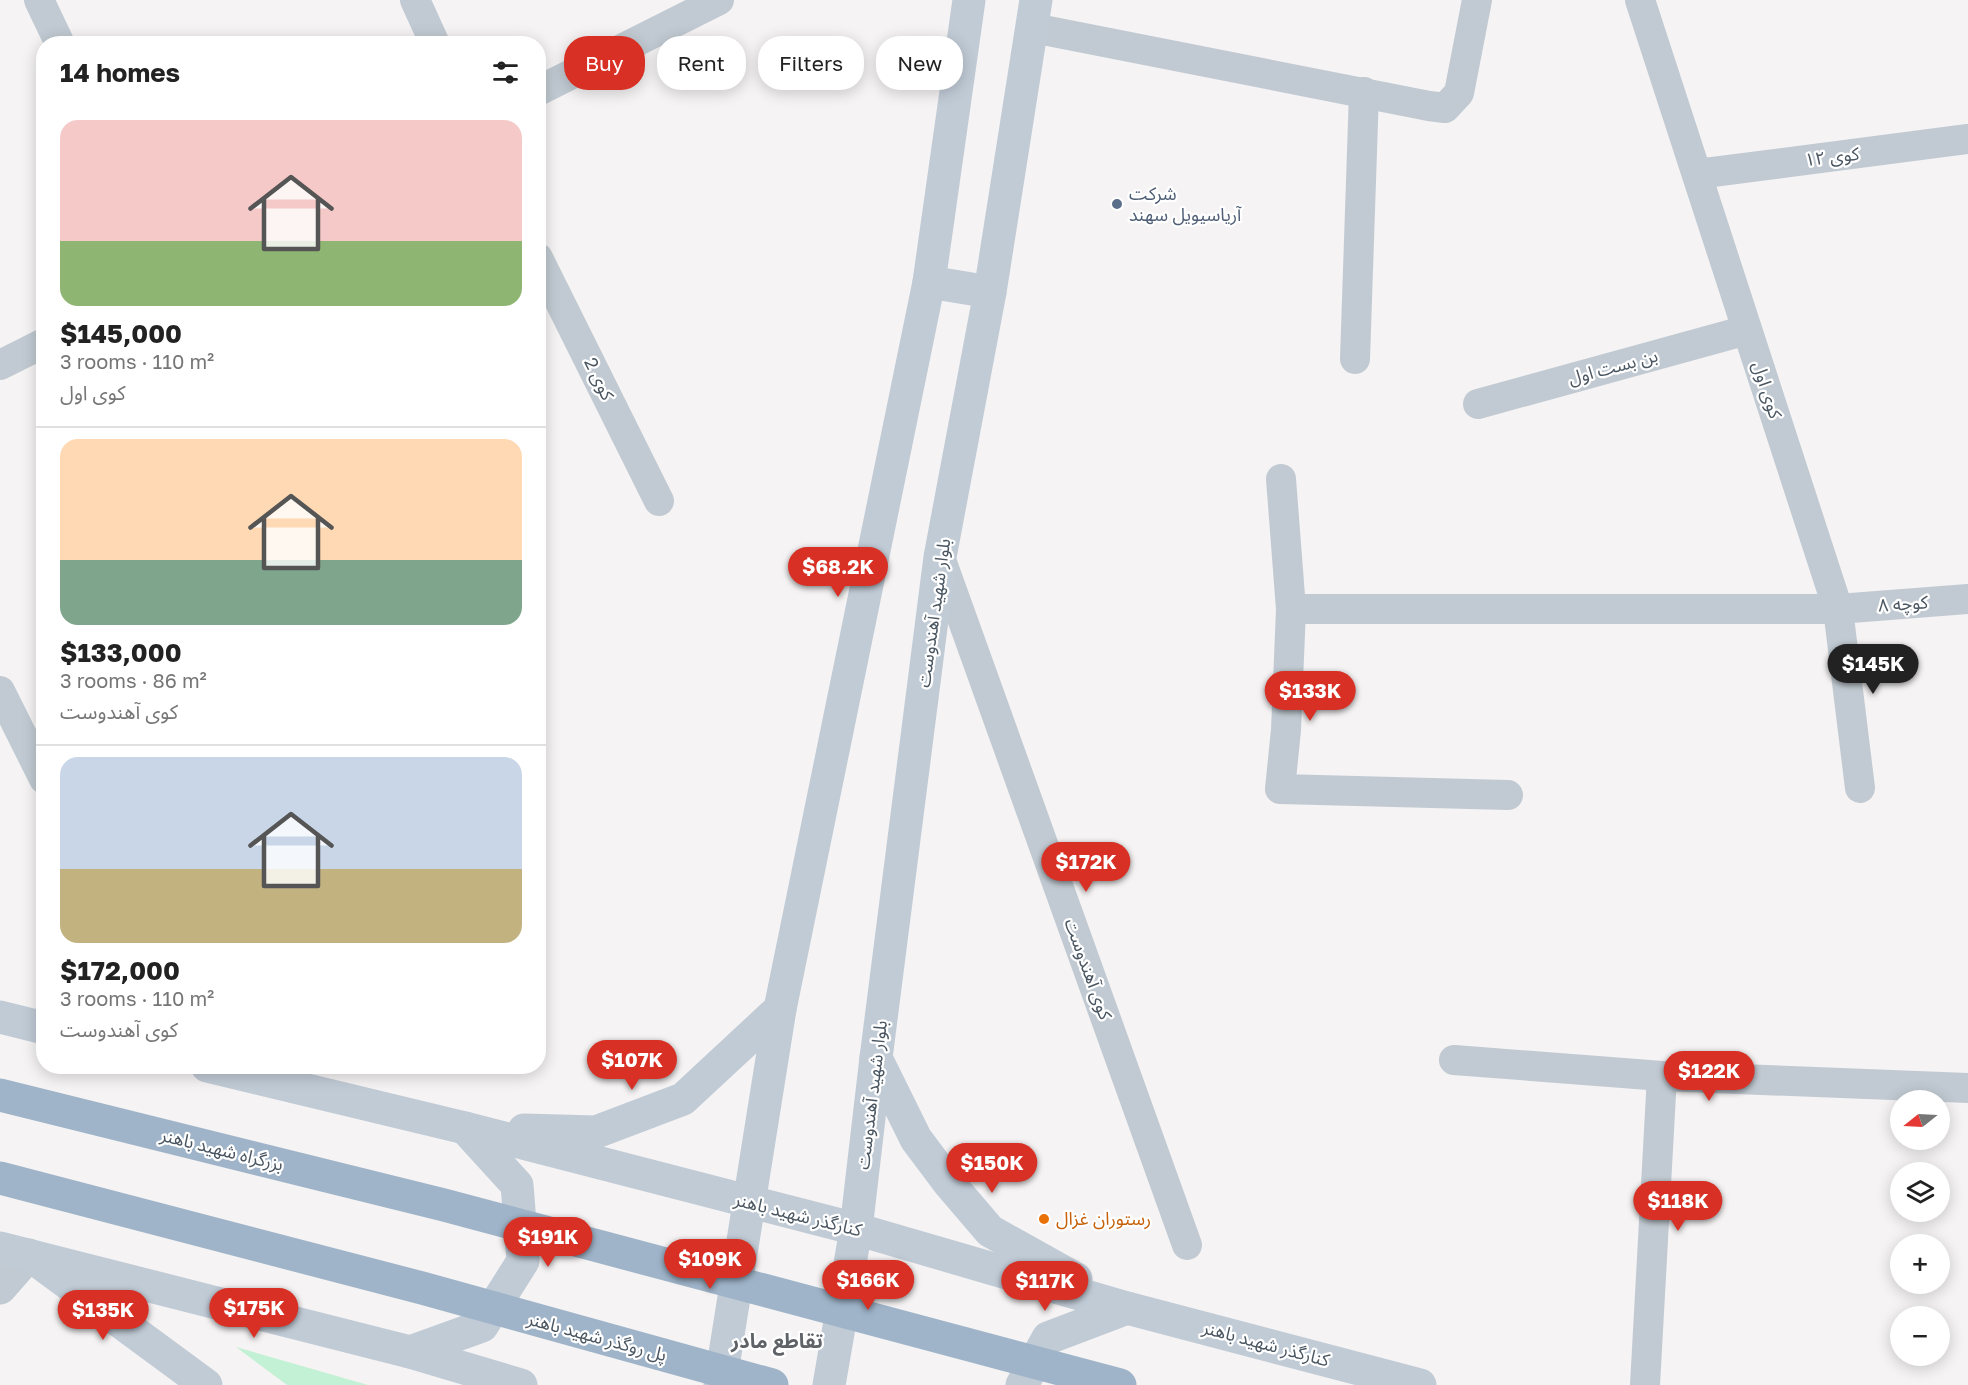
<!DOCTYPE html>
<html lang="en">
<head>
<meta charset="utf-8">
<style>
  body { margin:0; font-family:"Golos Text","Noto Sans Arabic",sans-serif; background:#f2f2f2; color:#222; height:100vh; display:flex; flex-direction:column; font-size:22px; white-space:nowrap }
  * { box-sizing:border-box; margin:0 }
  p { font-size:20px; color:#767676 }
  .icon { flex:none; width:33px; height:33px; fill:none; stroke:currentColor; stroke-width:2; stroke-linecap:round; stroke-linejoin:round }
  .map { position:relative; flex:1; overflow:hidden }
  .side { position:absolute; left:36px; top:36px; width:510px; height:1038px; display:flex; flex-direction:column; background:#fff; border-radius:24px; box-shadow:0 3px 15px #0003 }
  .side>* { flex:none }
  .top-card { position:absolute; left:564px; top:36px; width:570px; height:54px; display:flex; gap:12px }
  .needle { width:39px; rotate:252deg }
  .buttons { position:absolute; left:1890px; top:1090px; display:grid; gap:12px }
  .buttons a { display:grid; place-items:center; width:60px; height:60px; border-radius:50%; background:#fff; box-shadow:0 3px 15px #0003; font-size:30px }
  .price { position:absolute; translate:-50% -51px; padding:0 14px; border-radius:21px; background:#d93025; color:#fff; font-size:20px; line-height:39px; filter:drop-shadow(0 2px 3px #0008) }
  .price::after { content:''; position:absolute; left:50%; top:36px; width:18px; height:14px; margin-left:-9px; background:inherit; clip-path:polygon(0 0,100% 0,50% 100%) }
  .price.selected { background:#222; color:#fff }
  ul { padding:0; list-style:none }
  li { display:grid; align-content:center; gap:12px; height:318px; padding:0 24px }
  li+li { border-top:2px solid #e0e0e0 }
  li span { display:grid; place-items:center; height:186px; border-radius:18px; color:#555 }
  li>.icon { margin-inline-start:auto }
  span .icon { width:108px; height:108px; fill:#fffc; stroke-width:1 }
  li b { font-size:26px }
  h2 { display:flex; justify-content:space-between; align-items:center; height:72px; padding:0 24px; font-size:26px }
  .chip { padding:0 21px; border-radius:24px; background:#fff; box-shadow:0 3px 15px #0003; font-size:21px; line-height:54px }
  .chip.selected { background:#d93025; color:#fff }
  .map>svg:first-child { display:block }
</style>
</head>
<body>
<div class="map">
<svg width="1968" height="1385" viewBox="0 0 1968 1385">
  <rect width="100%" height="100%" fill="#f5f3f3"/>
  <polygon fill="#c3f1d5" points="236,1347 368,1385 287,1385"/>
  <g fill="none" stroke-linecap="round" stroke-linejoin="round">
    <g stroke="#c1cad2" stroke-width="30">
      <polyline points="39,0 60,44"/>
      <polyline points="415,0 435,44"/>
      <polyline points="1640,0 1838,609 1860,788"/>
      <polyline points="1033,28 1429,106 1445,108 1459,93 1477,0"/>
      <polyline points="538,91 719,0"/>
      <polyline points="1697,174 1968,139"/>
      <polyline points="538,258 659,501"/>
      <polyline points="1355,359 1364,92"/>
      <polyline points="0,365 44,343"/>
      <polyline points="1478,404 1747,330"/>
      <polyline points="1281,479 1291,609 1286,730 1280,789 1508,795"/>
      <polyline points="940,557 1187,1245"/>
      <polyline points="1291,609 1838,609 1968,599"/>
      <polyline points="0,691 44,779"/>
      <polyline points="1454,1060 1662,1076 1968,1088"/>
      <polyline points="1645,1385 1662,1076"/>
    </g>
    <polyline stroke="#c1cad2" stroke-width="33" points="0,1288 29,1255"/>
    <g stroke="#c1cbd6" stroke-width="33">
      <polyline points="929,282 990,292"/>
      <polyline points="0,1017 44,1028"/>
      <polyline points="876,1058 916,1139 949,1183 990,1231 1076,1279"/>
      <polyline points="207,1066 465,1128 856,1229 1127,1308 1420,1385"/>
      <polyline points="524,1130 596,1132 683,1099 780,1009"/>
      <polyline points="0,1248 410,1352 521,1385"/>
      <polyline points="43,1265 206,1385"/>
      <polyline points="410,1352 482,1326 523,1261 517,1185 465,1128"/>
      <polyline points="720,1385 780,1009 929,282 969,0"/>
      <polyline points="829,1385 856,1229 876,1058 940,557 990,292 1036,0"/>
      <polyline points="1022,1385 1048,1338 1127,1308"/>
    </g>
    <g stroke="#9fb4c9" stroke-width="33">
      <polyline points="0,1095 444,1205 1120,1385"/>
      <polyline points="0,1178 422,1288 772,1385"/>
    </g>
  </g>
  <circle fill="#5c6f8a" stroke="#fff" stroke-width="2" cx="1117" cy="204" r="6"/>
  <circle fill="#e8710a" stroke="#fff" stroke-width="2" cx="1044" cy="1219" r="6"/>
  <g text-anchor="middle" stroke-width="4.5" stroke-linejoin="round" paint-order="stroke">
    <g font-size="18" fill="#4a5661" stroke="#fff">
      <text transform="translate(1832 157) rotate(-7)" y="6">کوی ۱۲</text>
      <text transform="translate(1613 367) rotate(-15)" y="6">بن بست اول</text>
      <text transform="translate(599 379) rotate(64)" y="6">کوی 2</text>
      <text transform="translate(1767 390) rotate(72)" y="6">کوی اول</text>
      <text transform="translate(1903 604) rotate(-4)" y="6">کوچه ۸</text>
      <text transform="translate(934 613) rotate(-82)" y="6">بلوار شهید آهندوست</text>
      <text transform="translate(1088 969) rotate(70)" y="6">کوی آهندوست</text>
      <text transform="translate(872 1095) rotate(-83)" y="6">بلوار شهید آهندوست</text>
      <text transform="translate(222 1150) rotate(14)" y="6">بزرگراه شهید باهنر</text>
      <text transform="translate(798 1215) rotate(14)" y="6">کنارگذر شهید باهنر</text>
      <text transform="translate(597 1337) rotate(15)" y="6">پل روگذر شهید باهنر</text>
      <text transform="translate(1266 1344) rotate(15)" y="6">کنارگذر شهید باهنر</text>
    </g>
    <g font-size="18" fill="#4e5e75" stroke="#fff" text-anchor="start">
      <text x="1129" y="200">شرکت<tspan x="1129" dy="21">آریاسیویل سهند</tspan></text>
    </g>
    <g font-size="18" fill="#c56008" stroke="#fff" text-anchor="start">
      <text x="1056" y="1225">رستوران غزال</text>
    </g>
    <g font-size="20" font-weight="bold" fill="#5f6368" stroke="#fff">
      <text x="777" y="1348">تقاطع مادر</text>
    </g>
  </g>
</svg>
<div class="buttons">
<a><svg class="needle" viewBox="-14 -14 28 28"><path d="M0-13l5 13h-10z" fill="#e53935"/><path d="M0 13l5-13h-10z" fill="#767676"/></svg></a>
<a><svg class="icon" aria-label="layers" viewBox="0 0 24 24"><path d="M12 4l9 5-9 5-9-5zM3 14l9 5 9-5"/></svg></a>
<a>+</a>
<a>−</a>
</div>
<b class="price" style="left:838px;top:598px">$68.2K</b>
<b class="price selected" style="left:1873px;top:695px">$145K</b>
<b class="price" style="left:1310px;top:722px">$133K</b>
<b class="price" style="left:1086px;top:893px">$172K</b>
<b class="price" style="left:632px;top:1091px">$107K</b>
<b class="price" style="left:1709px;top:1102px">$122K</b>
<b class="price" style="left:992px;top:1194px">$150K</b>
<b class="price" style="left:1678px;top:1232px">$118K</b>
<b class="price" style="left:548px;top:1268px">$191K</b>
<b class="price" style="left:710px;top:1290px">$109K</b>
<b class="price" style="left:868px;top:1311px">$166K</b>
<b class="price" style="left:1045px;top:1312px">$117K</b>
<b class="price" style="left:254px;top:1339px">$175K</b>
<b class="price" style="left:103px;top:1341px">$135K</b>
<div class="top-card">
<a class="chip selected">Buy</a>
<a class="chip">Rent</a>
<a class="chip">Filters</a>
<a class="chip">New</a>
</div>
<section class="side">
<h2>14 homes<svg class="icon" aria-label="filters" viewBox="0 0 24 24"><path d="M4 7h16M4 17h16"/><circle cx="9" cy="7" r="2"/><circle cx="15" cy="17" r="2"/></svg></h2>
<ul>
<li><span style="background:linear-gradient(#f6c9c9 65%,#8fb573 0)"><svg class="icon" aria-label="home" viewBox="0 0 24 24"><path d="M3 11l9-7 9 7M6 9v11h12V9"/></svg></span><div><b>$145,000</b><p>3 rooms · 110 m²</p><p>کوی اول</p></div></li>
<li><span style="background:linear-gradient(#ffd9b3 65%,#7fa58c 0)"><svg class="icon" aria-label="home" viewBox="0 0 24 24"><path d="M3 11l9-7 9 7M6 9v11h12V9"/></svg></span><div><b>$133,000</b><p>3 rooms · 86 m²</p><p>کوی آهندوست</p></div></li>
<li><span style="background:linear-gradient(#c9d6e8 60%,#c2b280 0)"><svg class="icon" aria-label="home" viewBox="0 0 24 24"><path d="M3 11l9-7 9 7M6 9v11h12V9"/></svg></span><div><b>$172,000</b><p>3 rooms · 110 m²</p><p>کوی آهندوست</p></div></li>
</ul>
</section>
</div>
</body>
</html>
